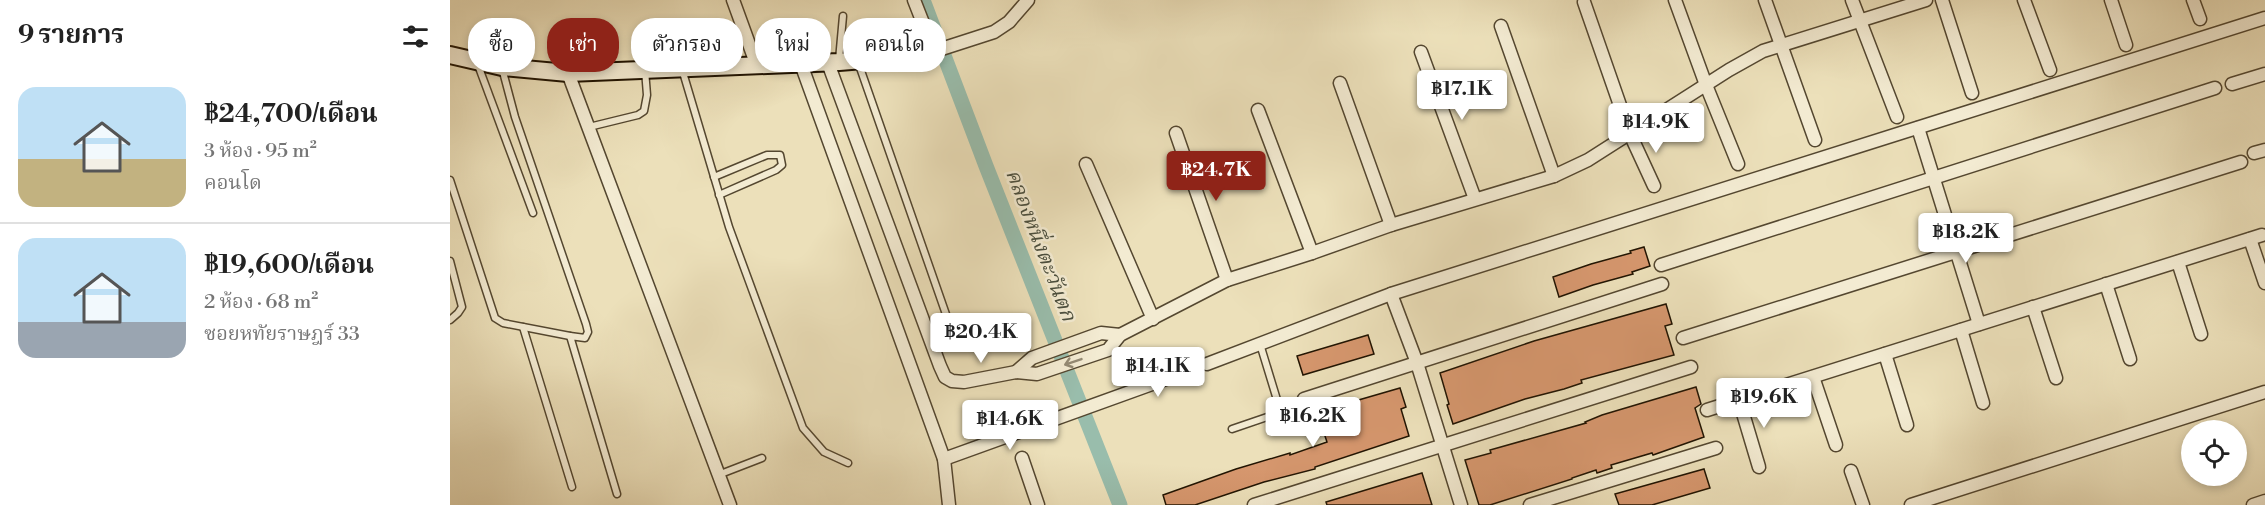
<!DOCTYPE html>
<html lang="th">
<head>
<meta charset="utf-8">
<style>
  body { margin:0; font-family:"Libre Bodoni","Noto Serif Thai",serif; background:#f6f6f6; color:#222; height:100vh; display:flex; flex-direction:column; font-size:22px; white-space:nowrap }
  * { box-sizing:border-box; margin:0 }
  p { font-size:20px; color:#767676 }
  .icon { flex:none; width:33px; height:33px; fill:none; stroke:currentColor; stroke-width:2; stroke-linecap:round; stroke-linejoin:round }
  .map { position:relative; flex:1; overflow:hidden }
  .drawer { display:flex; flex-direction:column; background:#fff; width:450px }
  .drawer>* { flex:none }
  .banner { position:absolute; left:18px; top:18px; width:570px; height:54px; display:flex; gap:12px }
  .buttons { position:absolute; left:1731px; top:420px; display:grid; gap:12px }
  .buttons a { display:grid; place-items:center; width:66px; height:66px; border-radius:50%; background:#fff; box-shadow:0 3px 9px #0003; font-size:30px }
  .price { position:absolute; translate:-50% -51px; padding:0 14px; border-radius:6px; background:#fff; color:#222; font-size:20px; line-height:39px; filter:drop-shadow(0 2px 3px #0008) }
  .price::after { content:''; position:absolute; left:50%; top:36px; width:18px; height:14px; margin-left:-9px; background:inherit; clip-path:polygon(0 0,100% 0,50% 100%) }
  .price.active { background:#8f2418; color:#fff }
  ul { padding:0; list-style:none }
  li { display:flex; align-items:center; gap:18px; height:150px; padding:0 18px }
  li+li { border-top:2px solid #e0e0e0 }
  li span { display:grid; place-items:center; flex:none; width:168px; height:120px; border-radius:18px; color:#555 }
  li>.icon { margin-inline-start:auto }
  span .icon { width:72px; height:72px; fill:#fffc; stroke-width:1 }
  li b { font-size:26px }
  h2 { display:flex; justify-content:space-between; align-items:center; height:72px; padding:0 18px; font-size:26px }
  .chip { padding:0 21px; border-radius:24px; background:#fff; box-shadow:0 3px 9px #0003; font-size:21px; line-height:54px }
  .chip.active { background:#8f2418; color:#fff }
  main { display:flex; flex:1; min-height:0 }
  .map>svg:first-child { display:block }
</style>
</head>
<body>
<main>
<section class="drawer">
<h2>9 รายการ<svg class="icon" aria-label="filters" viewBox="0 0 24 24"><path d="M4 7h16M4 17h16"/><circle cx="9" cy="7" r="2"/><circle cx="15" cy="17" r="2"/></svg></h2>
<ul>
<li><span style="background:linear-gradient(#bfe0f5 60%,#c2b280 0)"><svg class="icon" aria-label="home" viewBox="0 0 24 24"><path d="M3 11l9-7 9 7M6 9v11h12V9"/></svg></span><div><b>฿24,700/เดือน</b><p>3 ห้อง · 95 m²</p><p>คอนโด</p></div></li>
<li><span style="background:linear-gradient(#bfe0f5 70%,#9aa5b1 0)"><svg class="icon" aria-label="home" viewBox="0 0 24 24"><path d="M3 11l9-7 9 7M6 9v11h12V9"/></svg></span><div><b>฿19,600/เดือน</b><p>2 ห้อง · 68 m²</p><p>ซอยหทัยราษฎร์ 33</p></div></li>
</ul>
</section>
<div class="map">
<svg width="1815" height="505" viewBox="0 0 1815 505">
  <rect width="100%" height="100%" fill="#ece0ba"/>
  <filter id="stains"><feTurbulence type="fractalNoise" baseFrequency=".00333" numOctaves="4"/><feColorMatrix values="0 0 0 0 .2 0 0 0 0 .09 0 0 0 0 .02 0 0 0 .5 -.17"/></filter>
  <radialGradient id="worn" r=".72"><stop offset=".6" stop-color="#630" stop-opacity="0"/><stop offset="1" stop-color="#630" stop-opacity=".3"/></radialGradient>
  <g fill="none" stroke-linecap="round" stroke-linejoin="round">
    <polyline stroke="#99bdac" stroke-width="15" points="473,0 536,166 670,505"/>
  </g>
  <g fill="#d6976e" stroke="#211402" stroke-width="1.5">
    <polygon points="1194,247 1200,266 1182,272 1183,274 1143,285 1109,297 1103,277 1141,264 1181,253 1180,251"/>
    <polygon points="1216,304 1222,324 1215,326 1224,355 1131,380 1132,383 1114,389 1075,399 1003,424 997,405 999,404 990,373 1084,341"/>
    <polygon points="918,335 924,354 853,375 847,356"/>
    <polygon points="1246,387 1251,404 1245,408 1254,437 1203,455 1202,453 1161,465 1162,468 1147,473 1146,470 1122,478 1122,479 1040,505 1029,505 1015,460 1041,453 1040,450 1136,423 1135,422 1152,415"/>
    <polygon points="950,388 956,407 951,409 959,436 865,467 865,469 814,482 745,505 716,505 713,495 786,469 840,453 840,455 877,442 867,412"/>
    <polygon points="1254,469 1260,488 1202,505 1169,505 1165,494"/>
    <polygon points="972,473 982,505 877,505 876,502"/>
  </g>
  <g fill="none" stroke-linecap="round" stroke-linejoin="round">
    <polyline stroke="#cec19e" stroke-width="12" stroke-dasharray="12 6" stroke-linecap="butt" points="738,371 757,364"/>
    <defs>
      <g id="lane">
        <polyline points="389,60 393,16"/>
        <polyline points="408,62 498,320"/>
        <polyline points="28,65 83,213"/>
        <polyline points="52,68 65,117 136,324 138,332 135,338 120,336 167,494"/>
        <polyline points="232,69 279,227 353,428 374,452 398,463"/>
        <polyline points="139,127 188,115 194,111 197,95 195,70"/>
        <polyline points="264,177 317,155 330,155 332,165 326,170 269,195"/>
        <polyline points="0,180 45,318 53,323 120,336"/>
        <polyline points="0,261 12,307 8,313 0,320"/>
        <polyline points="73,327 122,487"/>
        <polyline points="782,429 823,415 828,410 828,403 810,344"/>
        <polyline points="268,475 312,458"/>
      </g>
      <g id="street">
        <polyline points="283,0 307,66"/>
        <polyline points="1225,0 1256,85 1288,164"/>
        <polyline points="1315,0 1365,140"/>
        <polyline points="1402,0 1447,117"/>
        <polyline points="1492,0 1522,93"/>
        <polyline points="1574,0 1600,70"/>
        <polyline points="1661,0 1676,45"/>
        <polyline points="1743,0 1750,19"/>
        <polyline points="1134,2 1180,134 1204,186"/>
        <polyline points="1051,26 1104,176"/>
        <polyline points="482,52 544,32 559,22 578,0"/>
        <polyline points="971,52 1025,199"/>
        <polyline points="462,56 461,37 473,23 464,0"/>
        <polyline points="378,63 490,366 495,377 502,381 514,382 566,372 587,374 658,350 670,335 777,280 862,253 941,225 1104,176 1138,160 1279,70 1313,51 1476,0"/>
        <polyline points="351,64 494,459 499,505"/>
        <polyline points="118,73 280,505"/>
        <polyline points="890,83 941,225"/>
        <polyline points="1782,84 1815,74"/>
        <polyline points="808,110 862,253"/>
        <polyline points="1468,128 1529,324"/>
        <polyline points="726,133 777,280"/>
        <polyline points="1804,153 1815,150"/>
        <polyline points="636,164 703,319"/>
        <polyline points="1800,239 1815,283"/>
        <polyline points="1728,262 1751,334"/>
        <polyline points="1211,265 1765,88"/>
        <polyline points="1656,284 1680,359"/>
        <polyline points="941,294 967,363 1011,505"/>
        <polyline points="1583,307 1606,378"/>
        <polyline points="1511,330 1533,403"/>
        <polyline points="1233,338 1791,162"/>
        <polyline points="1435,354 1457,425"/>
        <polyline points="757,364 941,294 1815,18"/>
        <polyline points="566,372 582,358 651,333 670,335"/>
        <polyline points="1363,377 1386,445"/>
        <polyline points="854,399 1212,284"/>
        <polyline points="1289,400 1309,467"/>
        <polyline points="1257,410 1812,235"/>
        <polyline points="572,458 588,505"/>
        <polyline points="494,459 738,371"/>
        <polyline points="1401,471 1413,505"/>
        <polyline points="804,505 1241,367"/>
        <polyline points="1080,505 1266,448"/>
        <polyline points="1461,505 1815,392"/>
        <polyline points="1803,505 1815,501"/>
      </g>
      <polyline id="secondary" points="0,55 52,67 118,73 389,62 462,56 482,52"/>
    </defs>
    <use href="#lane" stroke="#544730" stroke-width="9"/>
    <use href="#street" stroke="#544730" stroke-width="15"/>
    <use href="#secondary" stroke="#211402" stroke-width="20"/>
    <use href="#lane" stroke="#f3ebd2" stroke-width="6"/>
    <use href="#street" stroke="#f3ebd2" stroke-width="12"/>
    <use href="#secondary" stroke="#f3ebd2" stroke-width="16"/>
  </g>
  <defs><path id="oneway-shaft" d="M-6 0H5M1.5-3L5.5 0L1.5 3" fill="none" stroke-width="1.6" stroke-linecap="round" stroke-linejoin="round" transform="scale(1.5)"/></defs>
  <use stroke="#948a74" href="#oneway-shaft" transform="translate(623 362) rotate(161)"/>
  <g text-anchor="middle" stroke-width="5" stroke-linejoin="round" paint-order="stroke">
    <g font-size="21" font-style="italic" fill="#4b4f3e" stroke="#f3ebd2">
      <text transform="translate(591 245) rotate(69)" y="7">คลองหนึ่งตะวันตก</text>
    </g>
  </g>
  <rect width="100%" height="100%" filter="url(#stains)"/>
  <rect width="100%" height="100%" fill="url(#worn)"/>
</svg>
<div class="buttons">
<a><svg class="icon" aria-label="locate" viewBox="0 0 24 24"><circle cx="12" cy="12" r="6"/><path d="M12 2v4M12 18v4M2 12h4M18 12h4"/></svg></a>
</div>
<b class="price" style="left:1012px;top:121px">฿17.1K</b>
<b class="price" style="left:1206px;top:154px">฿14.9K</b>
<b class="price active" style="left:766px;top:202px">฿24.7K</b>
<b class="price" style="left:1516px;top:264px">฿18.2K</b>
<b class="price" style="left:531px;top:364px">฿20.4K</b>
<b class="price" style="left:708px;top:398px">฿14.1K</b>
<b class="price" style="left:1314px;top:429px">฿19.6K</b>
<b class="price" style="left:863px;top:448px">฿16.2K</b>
<b class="price" style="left:560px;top:451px">฿14.6K</b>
<div class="banner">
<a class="chip">ซื้อ</a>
<a class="chip active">เช่า</a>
<a class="chip">ตัวกรอง</a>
<a class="chip">ใหม่</a>
<a class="chip">คอนโด</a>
</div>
</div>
</main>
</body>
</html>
